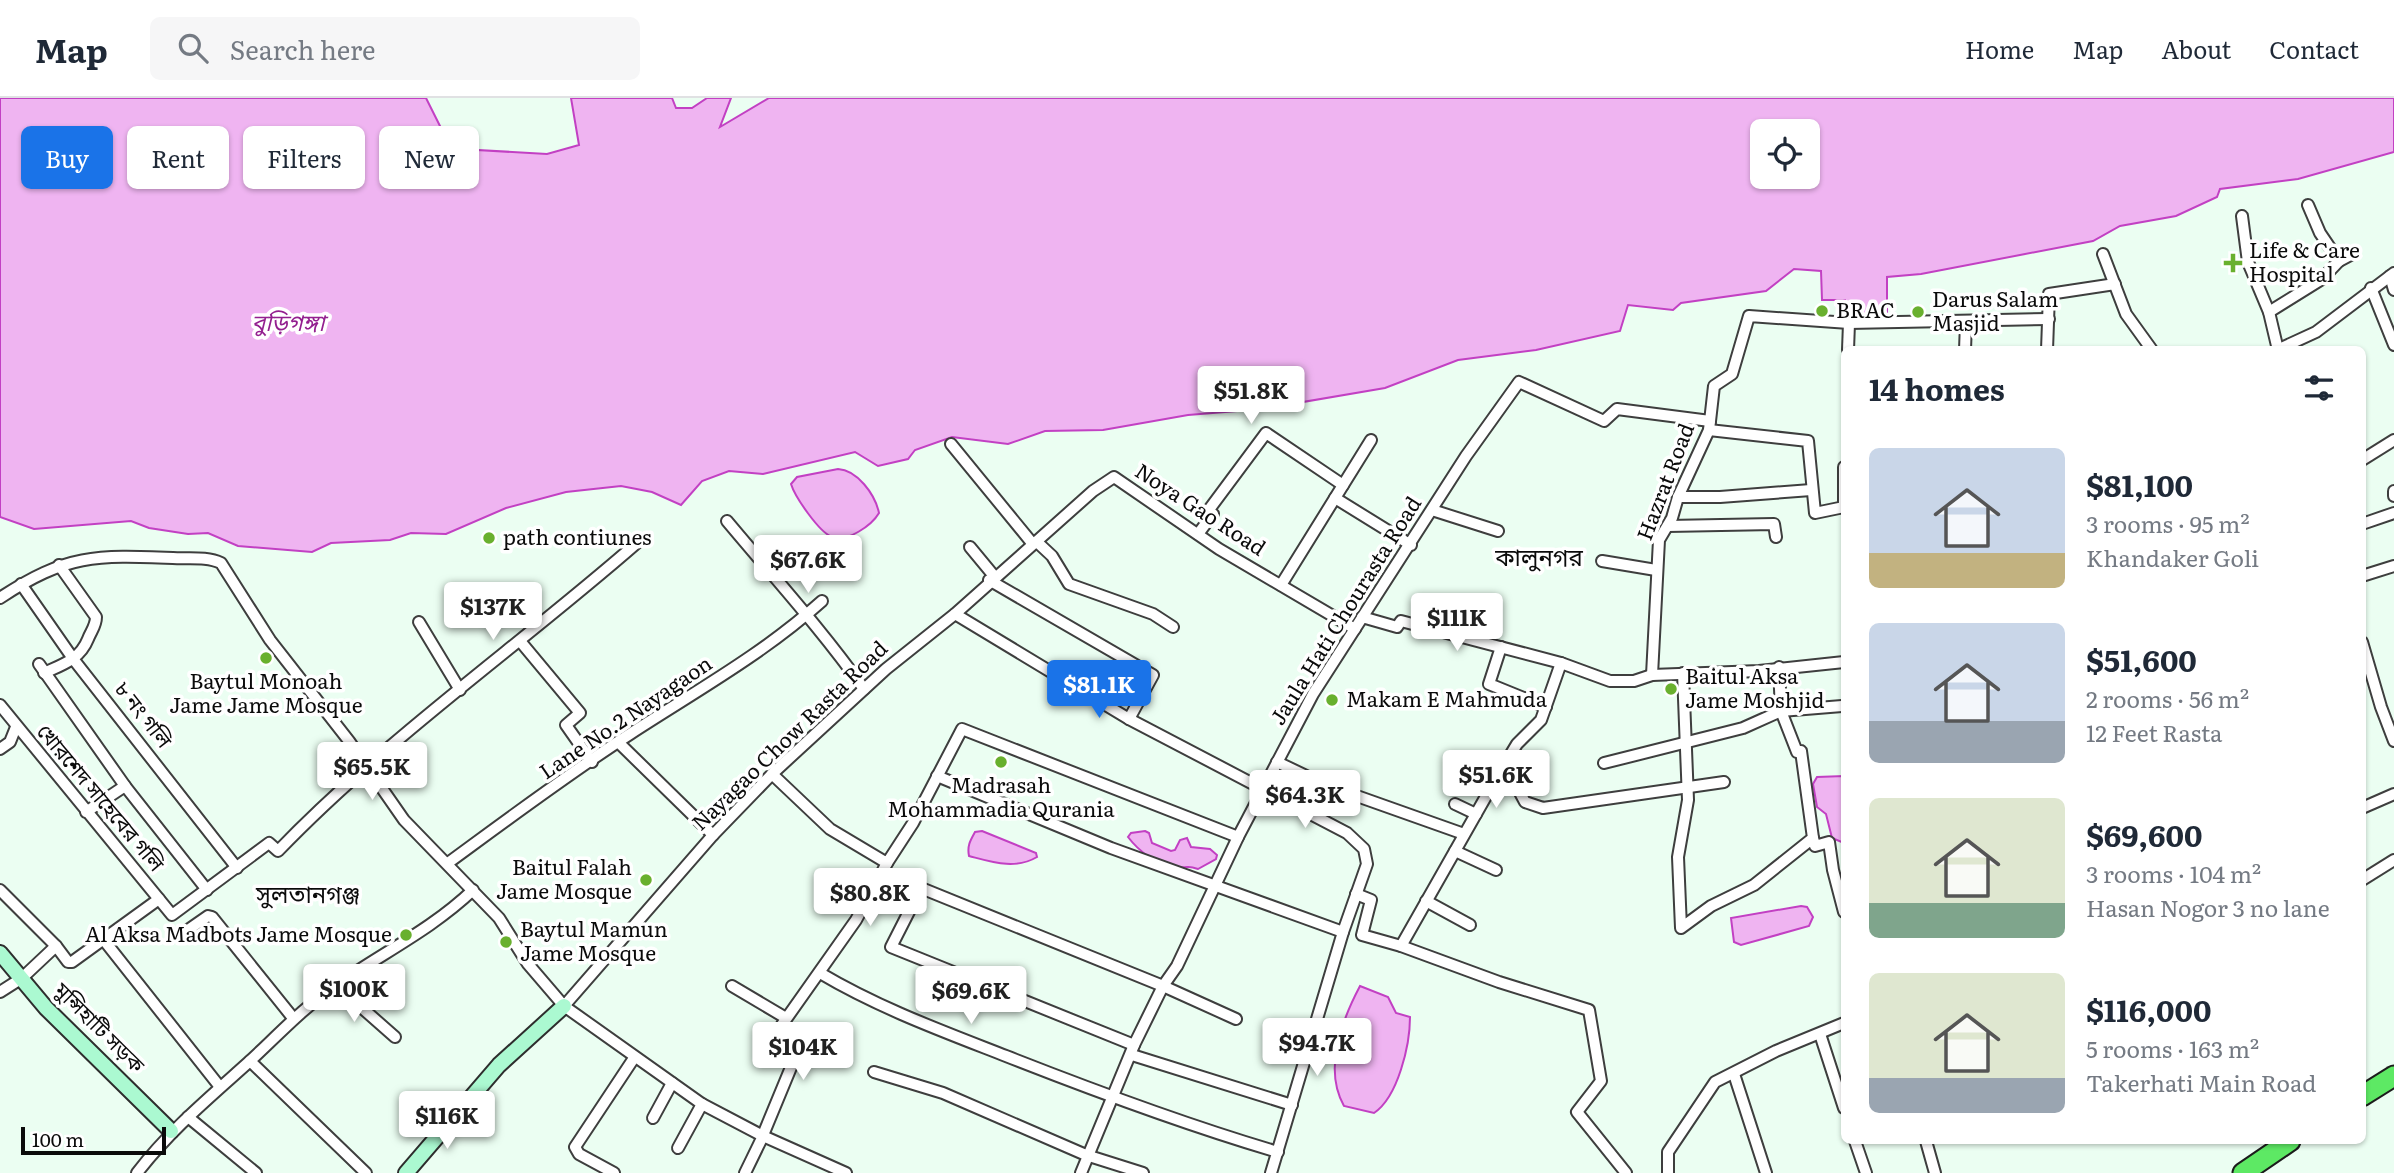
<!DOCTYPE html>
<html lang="en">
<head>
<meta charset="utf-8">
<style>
  body { margin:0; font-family:Literata,"Noto Sans Bengali",serif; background:#f6f6f7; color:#1f2937; height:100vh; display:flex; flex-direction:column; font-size:26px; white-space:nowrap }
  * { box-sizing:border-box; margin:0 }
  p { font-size:23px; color:#747a83 }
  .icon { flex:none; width:38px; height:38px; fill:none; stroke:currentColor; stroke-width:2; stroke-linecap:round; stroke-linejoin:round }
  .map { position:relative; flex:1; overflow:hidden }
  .drawer { position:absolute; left:1841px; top:248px; width:525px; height:798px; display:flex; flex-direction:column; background:#fff; border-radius:10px; box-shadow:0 2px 5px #0004 }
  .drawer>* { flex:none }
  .guide { position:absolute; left:21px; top:28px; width:665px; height:63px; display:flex; gap:14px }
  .buttons { position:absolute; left:1750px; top:21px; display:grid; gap:14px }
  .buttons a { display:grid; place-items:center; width:70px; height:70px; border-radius:10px; background:#fff; box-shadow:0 2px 5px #0004; font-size:35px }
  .scale { position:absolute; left:21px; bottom:18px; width:145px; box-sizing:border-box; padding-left:7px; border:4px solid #0b0b0b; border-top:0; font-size:19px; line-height:24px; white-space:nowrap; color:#0b0b0b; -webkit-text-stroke:5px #fff; paint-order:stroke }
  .price { position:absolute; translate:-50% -60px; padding:0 16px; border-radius:7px; background:#fff; color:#222; font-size:23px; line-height:46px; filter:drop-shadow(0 2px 4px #0008) }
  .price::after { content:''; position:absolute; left:50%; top:42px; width:21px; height:16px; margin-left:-10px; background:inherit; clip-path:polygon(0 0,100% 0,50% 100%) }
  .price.selected { background:#1a73e8; color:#fff }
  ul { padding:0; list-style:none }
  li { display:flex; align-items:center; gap:21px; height:175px; padding:0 28px }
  li span { display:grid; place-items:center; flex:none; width:196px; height:140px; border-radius:10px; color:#555 }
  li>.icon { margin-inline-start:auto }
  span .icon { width:84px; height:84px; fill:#fffc; stroke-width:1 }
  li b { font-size:30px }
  h2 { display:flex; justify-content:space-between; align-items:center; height:84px; padding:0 28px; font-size:30px }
  .tag { padding:0 24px; border-radius:10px; background:#fff; box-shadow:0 2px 5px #0004; font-size:24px; line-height:63px }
  .tag.selected { background:#1a73e8; color:#fff }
  header { display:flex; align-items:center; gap:42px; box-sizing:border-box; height:98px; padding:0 35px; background:#fff; border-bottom:2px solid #e0e1e3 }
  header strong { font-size:33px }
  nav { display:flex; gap:38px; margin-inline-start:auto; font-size:24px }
  .search { width:490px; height:63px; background:#f6f6f7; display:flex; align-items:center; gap:18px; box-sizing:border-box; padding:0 24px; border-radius:10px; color:#747a83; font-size:26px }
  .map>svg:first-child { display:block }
</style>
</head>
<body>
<header>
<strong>Map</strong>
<div class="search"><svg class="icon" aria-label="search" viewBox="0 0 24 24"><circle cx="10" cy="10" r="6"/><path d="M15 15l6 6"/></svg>Search here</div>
<nav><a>Home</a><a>Map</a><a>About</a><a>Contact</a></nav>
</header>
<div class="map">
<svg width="2394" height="1075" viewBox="0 0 2394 1075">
  <rect width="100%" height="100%" fill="#ebfef2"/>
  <g fill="#efb4f1" stroke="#c240c3" stroke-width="2" fill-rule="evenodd">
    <path d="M0,0H426L446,40L460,51L547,56L579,47L571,0H672L676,10H692L707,0H731L720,29L769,0H2394V54L2298,81L2220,91L2217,99L2176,118L2120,128L2093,143L1921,176L1887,179V219L1847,220L1845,202H1822L1821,173L1794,171L1766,193L1681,205L1673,212L1628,207L1620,233L1536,252L1458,262L1385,290L1262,311L1188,317L1103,332L1045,333L1008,346L952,339L915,352L908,361L878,368L855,354L763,376L729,373L702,383L681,407L652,394L621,388L566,394L506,410L446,436L411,435L390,442L331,445L312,454L238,448L208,435L188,436L149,430L131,423L34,431L0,419ZM1762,33H1808V79H1762Z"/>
    <path d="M838,371C857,372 875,396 879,415C872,427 847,445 832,439C819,434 795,399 791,386L797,379Z"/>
    <polygon points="1844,678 1844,745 1832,740 1826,716 1817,709 1813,686 1817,679"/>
    <path d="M982,733L1036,755L1037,759C1015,772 992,764 969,758C967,748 970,743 975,734Z"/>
    <path d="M1145,733L1149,735L1152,745L1171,753L1175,752L1180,742L1187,740L1191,749L1210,751L1217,757L1216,761L1198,771C1188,768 1186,769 1176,770C1160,771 1137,751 1128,739L1131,735Z"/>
    <polygon points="1801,808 1807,809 1813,819 1809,828 1741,847 1734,844 1731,820"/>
    <path d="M1360,888L1388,899L1396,915L1410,919C1410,947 1398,999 1374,1015L1344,1008C1323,971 1342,922 1360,888Z"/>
  </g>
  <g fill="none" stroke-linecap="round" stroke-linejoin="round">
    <defs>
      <g id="street">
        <polyline points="2242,118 2248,164 2269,214 2278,252"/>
        <polyline points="2103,156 2126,216 2152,252"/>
        <polyline points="2339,163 2354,155"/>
        <polyline points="2390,178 2394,192"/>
        <polyline points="2371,190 2394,247"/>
        <polyline points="2269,214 2322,181 2339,163 2320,135 2308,107"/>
        <polyline points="1848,252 1849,225"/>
        <polyline points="1965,252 1966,224"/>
        <polyline points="2047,252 2049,196 2115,186"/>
        <polyline points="2277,252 2316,234 2394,175"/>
        <polyline points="1709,332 1808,343 1815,415 1844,409"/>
        <polyline points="951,346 1032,445 1037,444 1052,458 1069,486 1153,516 1173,529"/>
        <polyline points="2362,362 2394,342"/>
        <polyline points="2394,393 2394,398"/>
        <polyline points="1678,399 1720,399 1811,392"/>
        <polyline points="1335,400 1411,447"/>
        <polyline points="1844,410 1844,369"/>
        <polyline points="1432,412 1498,433"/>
        <path d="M727,423C773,478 822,532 864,591"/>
        <polyline points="2362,426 2394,415"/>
        <polyline points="1668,428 1774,426 1776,439"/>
        <polyline points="1198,436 1213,416 1208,413 1266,335 1343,387"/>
        <polyline points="970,449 994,478"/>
        <polyline points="1602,463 1656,472"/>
        <polyline points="2362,478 2394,468"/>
        <polyline points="989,482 1153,577 1129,621"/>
        <polyline points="21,486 74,562 237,770"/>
        <polyline points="1281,487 1371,342"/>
        <path d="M0,500C66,456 96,457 173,460C188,461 207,458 221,465L270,542L349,643L404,722L499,820L528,866L564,908L702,1006L763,1038L846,1075"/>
        <polyline points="955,516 1129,621 1347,735 1364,751 1367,766 1343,834 1271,1075"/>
        <polyline points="1362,519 1397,529 1401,523 1561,565 1610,583 1634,583 1652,577 1759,573 1844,564"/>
        <polyline points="419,524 460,592"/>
        <polyline points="520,543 580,615 566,627 592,664"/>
        <polyline points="2362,544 2381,609 2394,643"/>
        <polyline points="1501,549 1489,586 1546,609"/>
        <polyline points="39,566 125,688 207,792"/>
        <path d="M44,575C64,566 80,561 88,541C91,533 96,528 96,519L59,467"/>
        <polyline points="1683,575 1688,702 1678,759 1681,830 1711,808 1754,787 1813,740 1801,653 1797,654 1781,613 1779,569"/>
        <polyline points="1652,577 1659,442 1672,420 1678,399 1709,332 1714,288 1732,276 1749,218 1849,225 2049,221"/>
        <path d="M0,607L172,817L269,745L278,753C388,639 519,548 638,444"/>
        <polyline points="618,644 713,737"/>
        <polyline points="0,651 10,644 16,629"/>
        <polyline points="1508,663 1510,676 1525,704 1543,710 1724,684"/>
        <polyline points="1277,664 1323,686 1464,736"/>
        <polyline points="1604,665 1743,630 1781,613 1842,608"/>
        <polyline points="772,676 830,731 887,765 913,725 962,631 1238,739"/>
        <polyline points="937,678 1111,750 1343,834"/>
        <polyline points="1455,706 1476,716"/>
        <polyline points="2362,710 2394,696"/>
        <polyline points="86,714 125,688"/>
        <polyline points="1813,740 1815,748 1829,744 1833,772 1844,814"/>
        <polyline points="1455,753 1496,772"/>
        <path d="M448,765C508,721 568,676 630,636C696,593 763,556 822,503"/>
        <polyline points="2362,782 2394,762"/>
        <polyline points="0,792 56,848"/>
        <polyline points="1356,796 1371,802 1362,837 1401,848 1499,884 1589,912 1601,983 1577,1014 1626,1075"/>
        <polyline points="1426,803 1470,827"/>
        <polyline points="185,834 208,818 212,819 293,920"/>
        <polyline points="103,841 220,989"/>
        <polyline points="1401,848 1497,679 1517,646 1541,622 1561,565"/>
        <path d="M820,875C879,910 942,933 1006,958C1095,993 1186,1027 1278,1054"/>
        <polyline points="336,887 395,939"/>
        <polyline points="732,888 786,920"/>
        <polyline points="0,894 22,880 56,848 68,864 72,864 159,801"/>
        <polyline points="564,908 713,737 772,676 886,571 955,516 1093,393 1114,379 1219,451 1355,531"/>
        <polyline points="1820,936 1844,1010"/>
        <polyline points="1134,947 891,849 921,790 1163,888 1236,921"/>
        <polyline points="1132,957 1292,1007"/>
        <polyline points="250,963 366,1075"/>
        <polyline points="874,974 943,995 1086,1057 1143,1075"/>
        <polyline points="1734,976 1766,1075"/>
        <polyline points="188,1019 256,1075"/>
        <polyline points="653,1020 672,985"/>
        <polyline points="763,1037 799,950 779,931 856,822 887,765"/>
        <polyline points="1855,1043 1866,1075"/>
        <polyline points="1926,1043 1935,1075"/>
        <polyline points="678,1050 702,1006"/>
        <path d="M137,1075C170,1032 210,999 250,963C279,936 305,908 338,886C384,854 432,831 473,792"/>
        <polyline points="614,1075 579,1056 575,1049 634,960"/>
        <polyline points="745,1075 763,1038"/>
        <polyline points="1081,1075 1134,947 1163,888 1177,868 1238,739 1313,596 1466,358 1519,284 1604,323 1617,311 1710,323"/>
        <polyline points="1668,1075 1668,1054 1715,984 1776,953 1844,925"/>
      </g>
      <g id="secondary">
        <polyline points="0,855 46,910 171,1033"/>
        <polyline points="406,1075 499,967 564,908"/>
      </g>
      <g id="highway">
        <polyline points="2362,998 2394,978"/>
        <polyline points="2243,1075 2290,1043"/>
      </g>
    </defs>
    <use href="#street" stroke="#3e3e3e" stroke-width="14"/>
    <use href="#secondary" stroke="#2d2d2d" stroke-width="18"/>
    <use href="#highway" stroke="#1c1c1c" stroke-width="23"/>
    <use href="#street" stroke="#fff" stroke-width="10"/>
    <use href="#secondary" stroke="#abf9d1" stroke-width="14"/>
    <use href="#highway" stroke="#5de964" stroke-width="19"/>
  </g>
  <g fill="#69b02e" stroke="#fff" stroke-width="2.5">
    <path d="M2229.5 154.5h7v7h7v7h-7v7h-7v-7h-7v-7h7z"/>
    <circle cx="1822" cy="213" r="7"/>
    <circle cx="1918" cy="214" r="7"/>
    <circle cx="489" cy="440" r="7"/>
    <circle cx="266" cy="560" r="7"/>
    <circle cx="1671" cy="591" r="7"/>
    <circle cx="1332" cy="602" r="7"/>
    <circle cx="1001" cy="664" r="7"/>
    <circle cx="646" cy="782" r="7"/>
    <circle cx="406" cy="837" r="7"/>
    <circle cx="506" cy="844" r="7"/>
  </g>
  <g text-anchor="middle" stroke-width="7" stroke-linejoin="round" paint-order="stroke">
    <g font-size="21" fill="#0b0b0b" stroke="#fff" text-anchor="start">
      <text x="2249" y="160">Life &amp; Care<tspan x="2249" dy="24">Hospital</tspan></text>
      <text x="1932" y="209">Darus Salam<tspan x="1932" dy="24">Masjid</tspan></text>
      <text x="1836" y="220">BRAC</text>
      <text x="503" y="447">path contiunes</text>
      <text x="1685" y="586">Baitul Aksa<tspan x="1685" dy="24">Jame Moshjid</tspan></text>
      <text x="266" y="591" text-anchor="middle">Baytul Monoah<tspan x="266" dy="24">Jame Jame Mosque</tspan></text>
      <text x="1346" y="609">Makam E Mahmuda</text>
      <text x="1001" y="695" text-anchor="middle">Madrasah<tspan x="1001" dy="24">Mohammadia Qurania</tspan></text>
      <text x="632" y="777" text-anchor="end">Baitul Falah<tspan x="632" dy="24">Jame Mosque</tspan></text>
      <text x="520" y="839">Baytul Mamun<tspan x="520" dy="24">Jame Mosque</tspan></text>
      <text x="392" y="844" text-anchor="end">Al Aksa Madbots Jame Mosque</text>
    </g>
    <g font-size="21" fill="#0b0b0b" stroke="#fff">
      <text transform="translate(1666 384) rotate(-69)" y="7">Hazrat Road</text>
      <text transform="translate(1200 412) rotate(33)" y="7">Noya Gao Road</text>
      <text transform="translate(1346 513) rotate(-58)" y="7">Jaula Hati Chourasta Road</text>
      <text transform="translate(143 617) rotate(52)" y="7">৮ নং গলি</text>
      <text transform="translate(626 620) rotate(-34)" y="7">Lane No.2 Nayagaon</text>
      <text transform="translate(790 638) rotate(-44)" y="7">Nayagao Chow Rasta Road</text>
      <text transform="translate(100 700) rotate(50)" y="7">খোরশেদ সাহেবের গলি</text>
      <text transform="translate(99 930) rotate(45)" y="7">মুন্সিহাটি সড়ক</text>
    </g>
    <g font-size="23" font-style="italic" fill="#931f8f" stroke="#fff">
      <text x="288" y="233">বুড়িগঙ্গা</text>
    </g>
    <g font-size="24" fill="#0b0b0b" stroke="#fff">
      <text x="1539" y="468">কালুনগর</text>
      <text x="308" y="805">সুলতানগঞ্জ</text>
    </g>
  </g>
</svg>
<div class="buttons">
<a><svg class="icon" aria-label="locate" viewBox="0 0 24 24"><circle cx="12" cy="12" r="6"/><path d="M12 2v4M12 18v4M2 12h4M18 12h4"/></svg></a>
</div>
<div class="scale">100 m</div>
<b class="price" style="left:1251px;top:328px">$51.8K</b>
<b class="price" style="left:808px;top:497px">$67.6K</b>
<b class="price" style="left:493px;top:544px">$137K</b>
<b class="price" style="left:1457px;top:555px">$111K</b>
<b class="price selected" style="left:1099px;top:622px">$81.1K</b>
<b class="price" style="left:372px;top:704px">$65.5K</b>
<b class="price" style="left:1496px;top:712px">$51.6K</b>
<b class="price" style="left:1305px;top:732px">$64.3K</b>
<b class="price" style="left:870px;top:830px">$80.8K</b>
<b class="price" style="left:354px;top:926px">$100K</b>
<b class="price" style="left:971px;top:928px">$69.6K</b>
<b class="price" style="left:1317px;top:980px">$94.7K</b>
<b class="price" style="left:803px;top:984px">$104K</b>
<b class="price" style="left:447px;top:1053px">$116K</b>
<div class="guide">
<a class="tag selected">Buy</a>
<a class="tag">Rent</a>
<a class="tag">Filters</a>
<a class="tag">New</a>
</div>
<section class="drawer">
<h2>14 homes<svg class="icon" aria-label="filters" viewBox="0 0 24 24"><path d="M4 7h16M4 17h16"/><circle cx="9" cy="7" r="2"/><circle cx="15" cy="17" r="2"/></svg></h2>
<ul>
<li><span style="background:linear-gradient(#c9d6e8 75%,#c2b280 0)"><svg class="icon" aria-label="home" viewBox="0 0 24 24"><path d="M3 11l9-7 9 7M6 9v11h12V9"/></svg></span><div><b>$81,100</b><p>3 rooms · 95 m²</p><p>Khandaker Goli</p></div></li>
<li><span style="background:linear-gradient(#c9d6e8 70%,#9aa5b1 0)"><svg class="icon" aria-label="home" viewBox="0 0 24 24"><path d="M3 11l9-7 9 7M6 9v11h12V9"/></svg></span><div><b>$51,600</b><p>2 rooms · 56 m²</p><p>12 Feet Rasta</p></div></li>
<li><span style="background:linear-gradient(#dfe7d0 75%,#7fa58c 0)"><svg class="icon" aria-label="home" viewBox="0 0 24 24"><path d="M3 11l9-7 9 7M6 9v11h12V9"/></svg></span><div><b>$69,600</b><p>3 rooms · 104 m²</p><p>Hasan Nogor 3 no lane</p></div></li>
<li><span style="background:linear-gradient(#dfe7d0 75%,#9aa5b1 0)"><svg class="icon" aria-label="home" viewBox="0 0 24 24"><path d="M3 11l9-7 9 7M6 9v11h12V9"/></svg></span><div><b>$116,000</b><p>5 rooms · 163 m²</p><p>Takerhati Main Road</p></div></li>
</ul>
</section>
</div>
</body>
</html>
